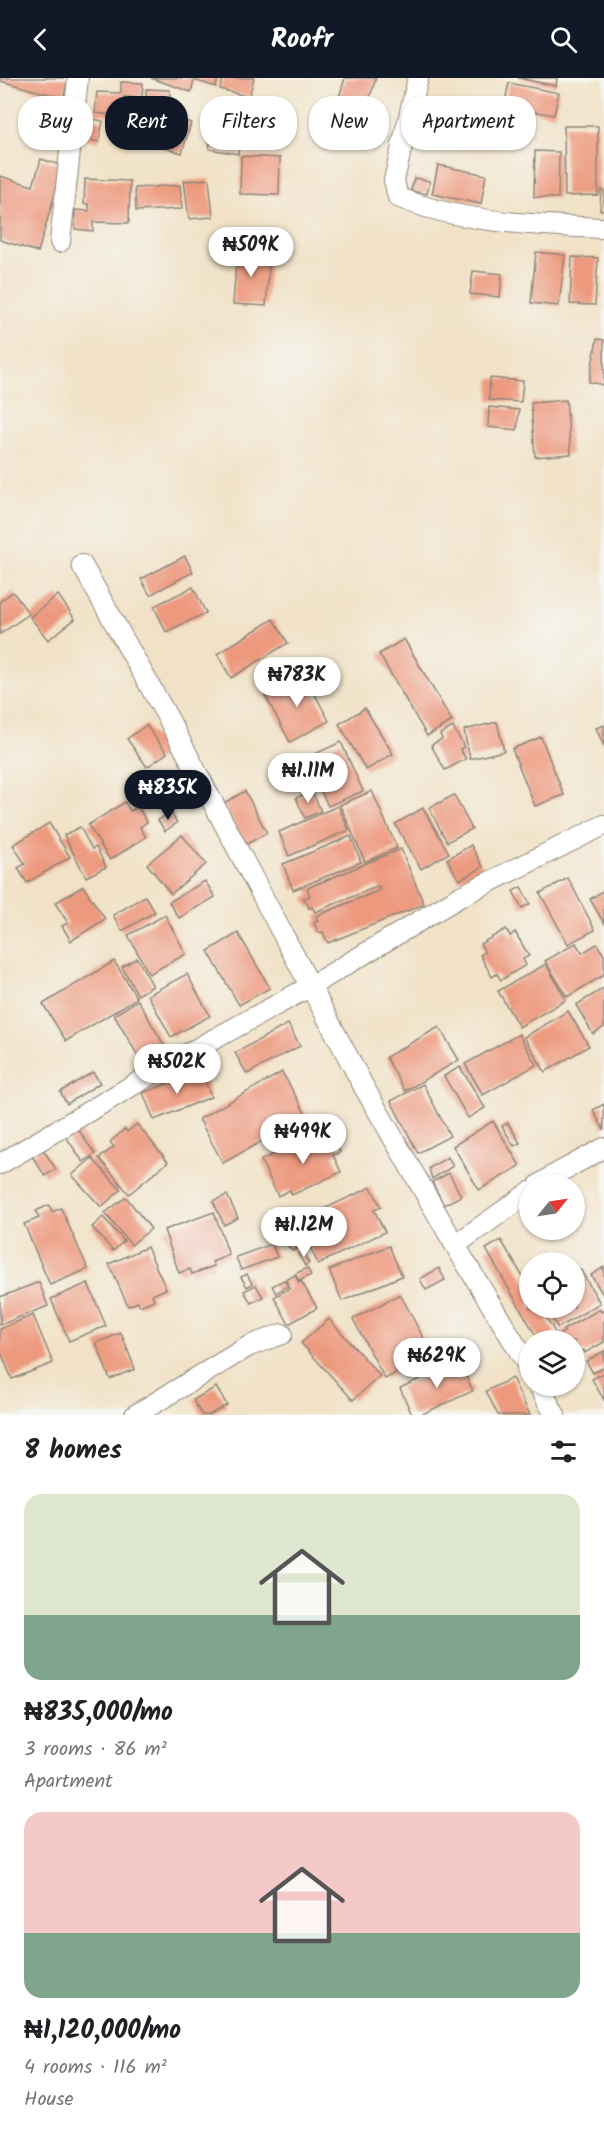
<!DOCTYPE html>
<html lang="en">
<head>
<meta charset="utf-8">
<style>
  body { margin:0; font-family:Kalam,sans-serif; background:#f2f2f2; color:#202124; height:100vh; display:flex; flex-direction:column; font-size:22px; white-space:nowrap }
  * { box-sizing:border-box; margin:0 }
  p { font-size:20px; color:#757577 }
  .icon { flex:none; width:33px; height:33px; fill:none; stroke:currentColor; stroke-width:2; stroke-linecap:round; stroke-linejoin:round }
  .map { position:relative; height:1337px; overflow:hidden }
  .panel { display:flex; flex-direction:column; background:#fff; flex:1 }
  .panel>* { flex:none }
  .banner { position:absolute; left:18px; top:18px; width:568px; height:54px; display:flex; gap:12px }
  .needle { width:39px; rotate:60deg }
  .fabs { position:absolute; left:519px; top:1096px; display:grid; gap:12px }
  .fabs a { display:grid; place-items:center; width:66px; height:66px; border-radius:50%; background:#fff; box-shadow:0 2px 4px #0004; font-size:30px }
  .price { position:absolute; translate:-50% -51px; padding:0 14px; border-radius:21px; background:#fff; color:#222; font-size:20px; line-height:39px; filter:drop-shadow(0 2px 3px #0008) }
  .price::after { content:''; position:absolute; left:50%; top:36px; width:18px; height:14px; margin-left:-9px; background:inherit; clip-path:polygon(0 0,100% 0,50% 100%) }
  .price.active { background:#111827; color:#fff }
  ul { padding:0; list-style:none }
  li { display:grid; align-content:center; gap:12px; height:318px; padding:0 24px }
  li span { display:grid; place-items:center; height:186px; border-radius:18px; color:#555 }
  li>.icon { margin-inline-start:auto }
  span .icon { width:108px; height:108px; fill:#fffc; stroke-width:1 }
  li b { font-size:26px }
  h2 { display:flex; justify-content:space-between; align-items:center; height:72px; padding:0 24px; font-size:26px }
  .tag { padding:0 21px; border-radius:24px; background:#fff; box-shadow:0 2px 4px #0004; font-size:21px; line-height:54px }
  .tag.active { background:#111827; color:#fff }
  header { display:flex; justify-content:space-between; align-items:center; height:78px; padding:0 24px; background:#111827; color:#fff; font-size:27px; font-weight:700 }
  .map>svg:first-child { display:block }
</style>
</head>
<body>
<header><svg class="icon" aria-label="back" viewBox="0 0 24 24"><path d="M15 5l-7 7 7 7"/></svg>Roofr<svg class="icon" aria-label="search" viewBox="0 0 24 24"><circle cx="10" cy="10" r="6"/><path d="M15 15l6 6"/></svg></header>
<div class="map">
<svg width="604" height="1337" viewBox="0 0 604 1337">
  <rect width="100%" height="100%" fill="#f6f6f2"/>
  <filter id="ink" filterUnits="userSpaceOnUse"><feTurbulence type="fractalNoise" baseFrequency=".0167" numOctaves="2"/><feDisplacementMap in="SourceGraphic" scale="12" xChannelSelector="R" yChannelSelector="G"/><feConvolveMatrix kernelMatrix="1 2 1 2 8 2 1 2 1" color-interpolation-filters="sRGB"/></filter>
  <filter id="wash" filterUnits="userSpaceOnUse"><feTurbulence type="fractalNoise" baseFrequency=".008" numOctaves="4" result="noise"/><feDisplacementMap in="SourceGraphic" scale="24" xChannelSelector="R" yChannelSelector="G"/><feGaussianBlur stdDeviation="1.35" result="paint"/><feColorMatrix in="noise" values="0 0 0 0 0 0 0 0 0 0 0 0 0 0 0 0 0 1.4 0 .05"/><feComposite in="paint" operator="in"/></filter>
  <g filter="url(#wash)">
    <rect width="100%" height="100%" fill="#f1e2c7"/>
    <g id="blocks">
      <g fill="#ed997e">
        <polygon points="0,0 69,0 63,20 0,3"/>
        <polygon points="151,0 218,0 216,9 194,2 191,14"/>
        <polygon points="223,0 254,0 249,19 220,11"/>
        <polygon points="345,0 376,0 364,38 336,29"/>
        <polygon points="518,0 557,0 556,8"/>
        <polygon points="121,4 143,5 142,20 124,19 123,38 95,35 97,14 121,15"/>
        <polygon points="509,5 559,15 554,37 504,28"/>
        <polygon points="146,11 170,12 170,26 146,25"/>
        <polygon points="439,24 477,32 471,59 434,51"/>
        <polygon points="146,31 191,45 182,75 137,62"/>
        <polygon points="87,40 103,43 99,64 83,60"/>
        <polygon points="213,48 241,52 238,76 209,71"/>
        <polygon points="564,48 598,48 598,117 565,118"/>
        <polygon points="535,73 559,74 558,120 534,119"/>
        <polygon points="241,78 280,80 279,117 240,116"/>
        <polygon points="41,81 63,88 38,174 0,162 0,98 33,108"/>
        <polygon points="438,87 486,97 481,126 432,116"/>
        <polygon points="414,100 430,103 427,116 411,113"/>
        <polygon points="85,101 130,103 129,145 93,144 93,153 75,151 75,132 89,133 89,126 84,126"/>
        <polygon points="209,101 213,139 189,141 184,103"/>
        <polygon points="180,107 182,131 136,133 135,110"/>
        <polygon points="601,111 604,112 604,132 600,132"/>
        <polygon points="237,172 270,175 266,228 233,226"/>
        <polygon points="536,174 565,177 559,228 531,225"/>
        <polygon points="572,179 598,180 595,227 570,226"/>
        <polygon points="473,193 502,196 500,219 470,216"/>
        <polygon points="597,261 604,262 604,307 589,304"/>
        <polygon points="490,300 523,303 521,324 489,322"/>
        <polygon points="566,322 571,376 535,379 531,325"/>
        <polygon points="489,329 519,332 517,352 488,349"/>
        <polygon points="185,478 193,494 150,517 141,501"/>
        <polygon points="193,509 206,535 166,554 154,528"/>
        <polygon points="13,514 29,536 0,556 0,523"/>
        <polygon points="58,517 75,541 48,562 30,539"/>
        <polygon points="273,541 288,565 231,600 217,576"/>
        <polygon points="404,561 452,643 427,658 379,576"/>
        <polygon points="304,596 329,643 290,664 265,617"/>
        <polygon points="365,630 393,676 366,692 339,646"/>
        <polygon points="497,644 504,673 470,681 464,652"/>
        <polygon points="146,647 167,675 147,689 127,661"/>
        <polygon points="604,647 604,668 596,650"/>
        <polygon points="453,649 464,669 460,671 466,681 445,692 431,667 442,661 440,656"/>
        <polygon points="541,659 564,717 535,728 512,671"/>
        <polygon points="341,664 363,713 328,728 306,680"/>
        <polygon points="245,713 267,755 245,767 222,726"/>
        <polygon points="312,713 321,733 305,740 296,720"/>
        <polygon points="372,713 397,770 365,784 340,727"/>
        <polygon points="454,717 472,751 447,764 429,730"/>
        <polygon points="125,724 130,733 138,729 147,744 140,749 146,759 110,782 88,747"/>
        <polygon points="338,728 349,752 289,778 279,754"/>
        <polygon points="423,730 449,775 421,791 395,746"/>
        <polygon points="171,734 177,745 165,753 158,742"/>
        <polygon points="49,745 70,779 27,805 18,790 25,786 13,767"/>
        <polygon points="80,749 92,771 96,769 106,789 86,799 64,757"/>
        <polygon points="182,757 206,786 171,816 147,786"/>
        <polygon points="351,758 361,784 293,812 283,786"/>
        <polygon points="471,767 483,789 459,802 447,781"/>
        <polygon points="401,771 424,826 328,865 323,854 319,855 314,845 318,843 316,838 380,812 378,808 315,834 312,829 309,830 304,820 310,818 307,810"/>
        <polygon points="568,800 595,852 568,866 540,815"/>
        <polygon points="205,803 215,819 179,840 169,824"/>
        <polygon points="83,808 105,841 71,863 62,848 68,845 55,825"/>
        <polygon points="521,809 530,826 522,830 513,813"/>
        <polygon points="604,812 604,845 590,821"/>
        <polygon points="145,818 155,834 122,853 113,837"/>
        <polygon points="165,837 186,876 149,896 128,857"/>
        <polygon points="506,851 510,858 515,854 529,878 523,881 526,887 501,902 497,896 492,899 480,877 485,874 480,866"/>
        <polygon points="238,855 270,910 239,927 208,873"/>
        <polygon points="576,865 582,875 597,866 604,877 604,897 567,919 545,883"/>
        <polygon points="137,880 153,908 138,917 122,889"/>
        <polygon points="114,883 137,920 66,963 43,926"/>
        <polygon points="546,886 566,922 519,949 498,913"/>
        <polygon points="187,896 210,938 171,959 148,917"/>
        <polygon points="604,910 604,949 593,956 576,927"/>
        <polygon points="138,922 165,969 141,983 114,937"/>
        <polygon points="568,933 589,968 545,994 524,959"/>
        <polygon points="288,946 300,968 247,996 235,975"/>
        <polygon points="439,949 459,982 405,1013 386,979"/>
        <polygon points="519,956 536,987 483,1017 465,986"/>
        <polygon points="460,989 485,1030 468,1040 444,998"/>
        <polygon points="201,992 211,1019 154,1042 143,1015"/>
        <polygon points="93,994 100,1005 67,1026 60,1014"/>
        <polygon points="282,994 307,1038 223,1085 199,1041"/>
        <polygon points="423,1006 450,1058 418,1075 391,1023"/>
        <polygon points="604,1026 604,1052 593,1032"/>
        <polygon points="493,1043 520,1088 479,1112 453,1068"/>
        <polygon points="508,1045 520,1065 514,1068 502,1048"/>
        <polygon points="137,1046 168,1084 129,1116 99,1080 114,1069 110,1064 125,1051 127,1054"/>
        <polygon points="78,1051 95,1076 83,1084 66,1059"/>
        <polygon points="320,1055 323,1061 332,1057 340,1074 333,1077 341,1094 292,1117 290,1112 278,1118 261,1082"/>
        <polygon points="42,1070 56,1091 45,1098 32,1078"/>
        <polygon points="448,1079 453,1088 432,1101 429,1090"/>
        <polygon points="92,1080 121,1112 101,1129 72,1097"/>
        <polygon points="449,1095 461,1118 444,1127 432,1104"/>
        <polygon points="371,1109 381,1129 374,1132 385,1154 318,1186 298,1143"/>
        <polygon points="227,1117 238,1140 224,1147 213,1123"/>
        <polygon points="126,1119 151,1151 131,1167 105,1135"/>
        <polygon points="49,1127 52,1134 61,1130 88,1191 50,1207 24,1146 39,1140 36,1133"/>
        <polygon points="214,1134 229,1177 212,1184 214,1188 192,1196 190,1191 179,1195 164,1152"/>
        <polygon points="103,1139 124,1163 113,1173 92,1149"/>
        <polygon points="295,1156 302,1168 292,1173 283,1163"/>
        <polygon points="501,1162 530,1211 530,1230 541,1230 558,1260 553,1263 539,1263 486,1171"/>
        <polygon points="272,1166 277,1179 241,1192 236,1179"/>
        <polygon points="389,1168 402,1198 342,1223 329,1192"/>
        <polygon points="147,1169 166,1211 152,1217 154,1222 140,1228 138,1224 128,1228 109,1186"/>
        <polygon points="302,1173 309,1185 305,1188 298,1176"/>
        <polygon points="604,1189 604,1218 591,1197"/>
        <polygon points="307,1190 311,1197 299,1203 295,1196"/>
        <polygon points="439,1190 445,1202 426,1212 420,1201"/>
        <polygon points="580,1191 600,1225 558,1250 546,1230 574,1230 574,1195"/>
        <polygon points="247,1196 252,1206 247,1209 241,1199"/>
        <polygon points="295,1197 299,1205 301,1203 317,1230 289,1246 274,1219 290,1210 286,1202"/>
        <polygon points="284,1202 288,1208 276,1215 272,1208"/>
        <polygon points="39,1204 48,1228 0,1247 0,1219"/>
        <polygon points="88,1205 106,1248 69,1263 51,1221"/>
        <polygon points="256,1207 263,1219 251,1225 244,1213"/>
        <polygon points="400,1216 432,1276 385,1301 353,1241"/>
        <polygon points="600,1231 601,1234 604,1232 604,1264 585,1275 584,1272 574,1278 574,1263 563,1263 560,1256 564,1254 563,1252"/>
        <polygon points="33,1237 53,1285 12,1301 0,1272 0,1251"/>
        <polygon points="329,1241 380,1298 353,1322 301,1265"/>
        <polygon points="121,1255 135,1291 110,1301 96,1265"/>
        <polygon points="604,1273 604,1289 593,1295 586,1283"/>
        <polygon points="459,1283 473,1313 420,1337 412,1337 400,1310"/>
        <polygon points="604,1295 604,1322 592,1301"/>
        <polygon points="512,1300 530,1337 498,1337 486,1313"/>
        <polygon points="216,1309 227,1327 209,1337 202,1337 193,1322"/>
      </g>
    </g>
  </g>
  <g filter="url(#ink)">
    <use href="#blocks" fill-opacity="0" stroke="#8e8679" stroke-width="1.5"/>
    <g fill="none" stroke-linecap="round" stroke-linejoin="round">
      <defs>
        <g id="minor">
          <path d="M418,0L394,102L398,119C458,145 539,147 604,150"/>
          <polyline points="60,164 78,0"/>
          <polyline points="82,487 169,642 365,1011 455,1167 530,1291"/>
          <polyline points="0,1086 167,987 309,909 461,818 604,747"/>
          <polyline points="539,1107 554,1097 604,1070"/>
          <polyline points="455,1167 530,1114"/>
          <polyline points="539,1308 555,1337"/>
          <polyline points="135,1337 249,1268 282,1256"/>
        </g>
      </defs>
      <use href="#minor" stroke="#8e8679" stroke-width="22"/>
      <use href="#minor" stroke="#fff" stroke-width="20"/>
    </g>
  </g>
</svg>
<div class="fabs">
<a><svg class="needle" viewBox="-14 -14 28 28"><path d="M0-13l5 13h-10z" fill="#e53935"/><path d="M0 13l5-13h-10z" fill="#757577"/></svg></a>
<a><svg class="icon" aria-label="locate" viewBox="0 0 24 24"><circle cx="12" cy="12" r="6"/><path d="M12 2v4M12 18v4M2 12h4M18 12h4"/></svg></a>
<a><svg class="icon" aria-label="layers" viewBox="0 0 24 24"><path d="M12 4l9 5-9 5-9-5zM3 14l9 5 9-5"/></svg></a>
</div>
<b class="price" style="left:251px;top:200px">₦509K</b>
<b class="price" style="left:297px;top:630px">₦783K</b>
<b class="price" style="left:308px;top:726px">₦1.11M</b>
<b class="price active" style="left:168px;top:743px">₦835K</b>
<b class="price" style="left:177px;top:1017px">₦502K</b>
<b class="price" style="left:303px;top:1087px">₦499K</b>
<b class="price" style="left:304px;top:1180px">₦1.12M</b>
<b class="price" style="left:437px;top:1311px">₦629K</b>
<div class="banner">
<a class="tag">Buy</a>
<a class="tag active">Rent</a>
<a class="tag">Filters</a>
<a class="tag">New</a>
<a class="tag">Apartment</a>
</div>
</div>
<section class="panel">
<h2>8 homes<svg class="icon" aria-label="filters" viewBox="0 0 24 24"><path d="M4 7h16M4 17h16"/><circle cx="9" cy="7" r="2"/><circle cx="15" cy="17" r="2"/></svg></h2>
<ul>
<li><span style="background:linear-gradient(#dfe7d0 65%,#7fa58c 0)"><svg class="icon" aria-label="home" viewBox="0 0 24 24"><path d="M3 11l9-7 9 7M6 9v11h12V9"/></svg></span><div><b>₦835,000/mo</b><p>3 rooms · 86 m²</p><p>Apartment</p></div></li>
<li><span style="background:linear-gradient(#f6c9c9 65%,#7fa58c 0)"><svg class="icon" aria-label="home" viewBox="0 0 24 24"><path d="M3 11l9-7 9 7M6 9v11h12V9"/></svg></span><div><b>₦1,120,000/mo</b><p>4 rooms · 116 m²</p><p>House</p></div></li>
</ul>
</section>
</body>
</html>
